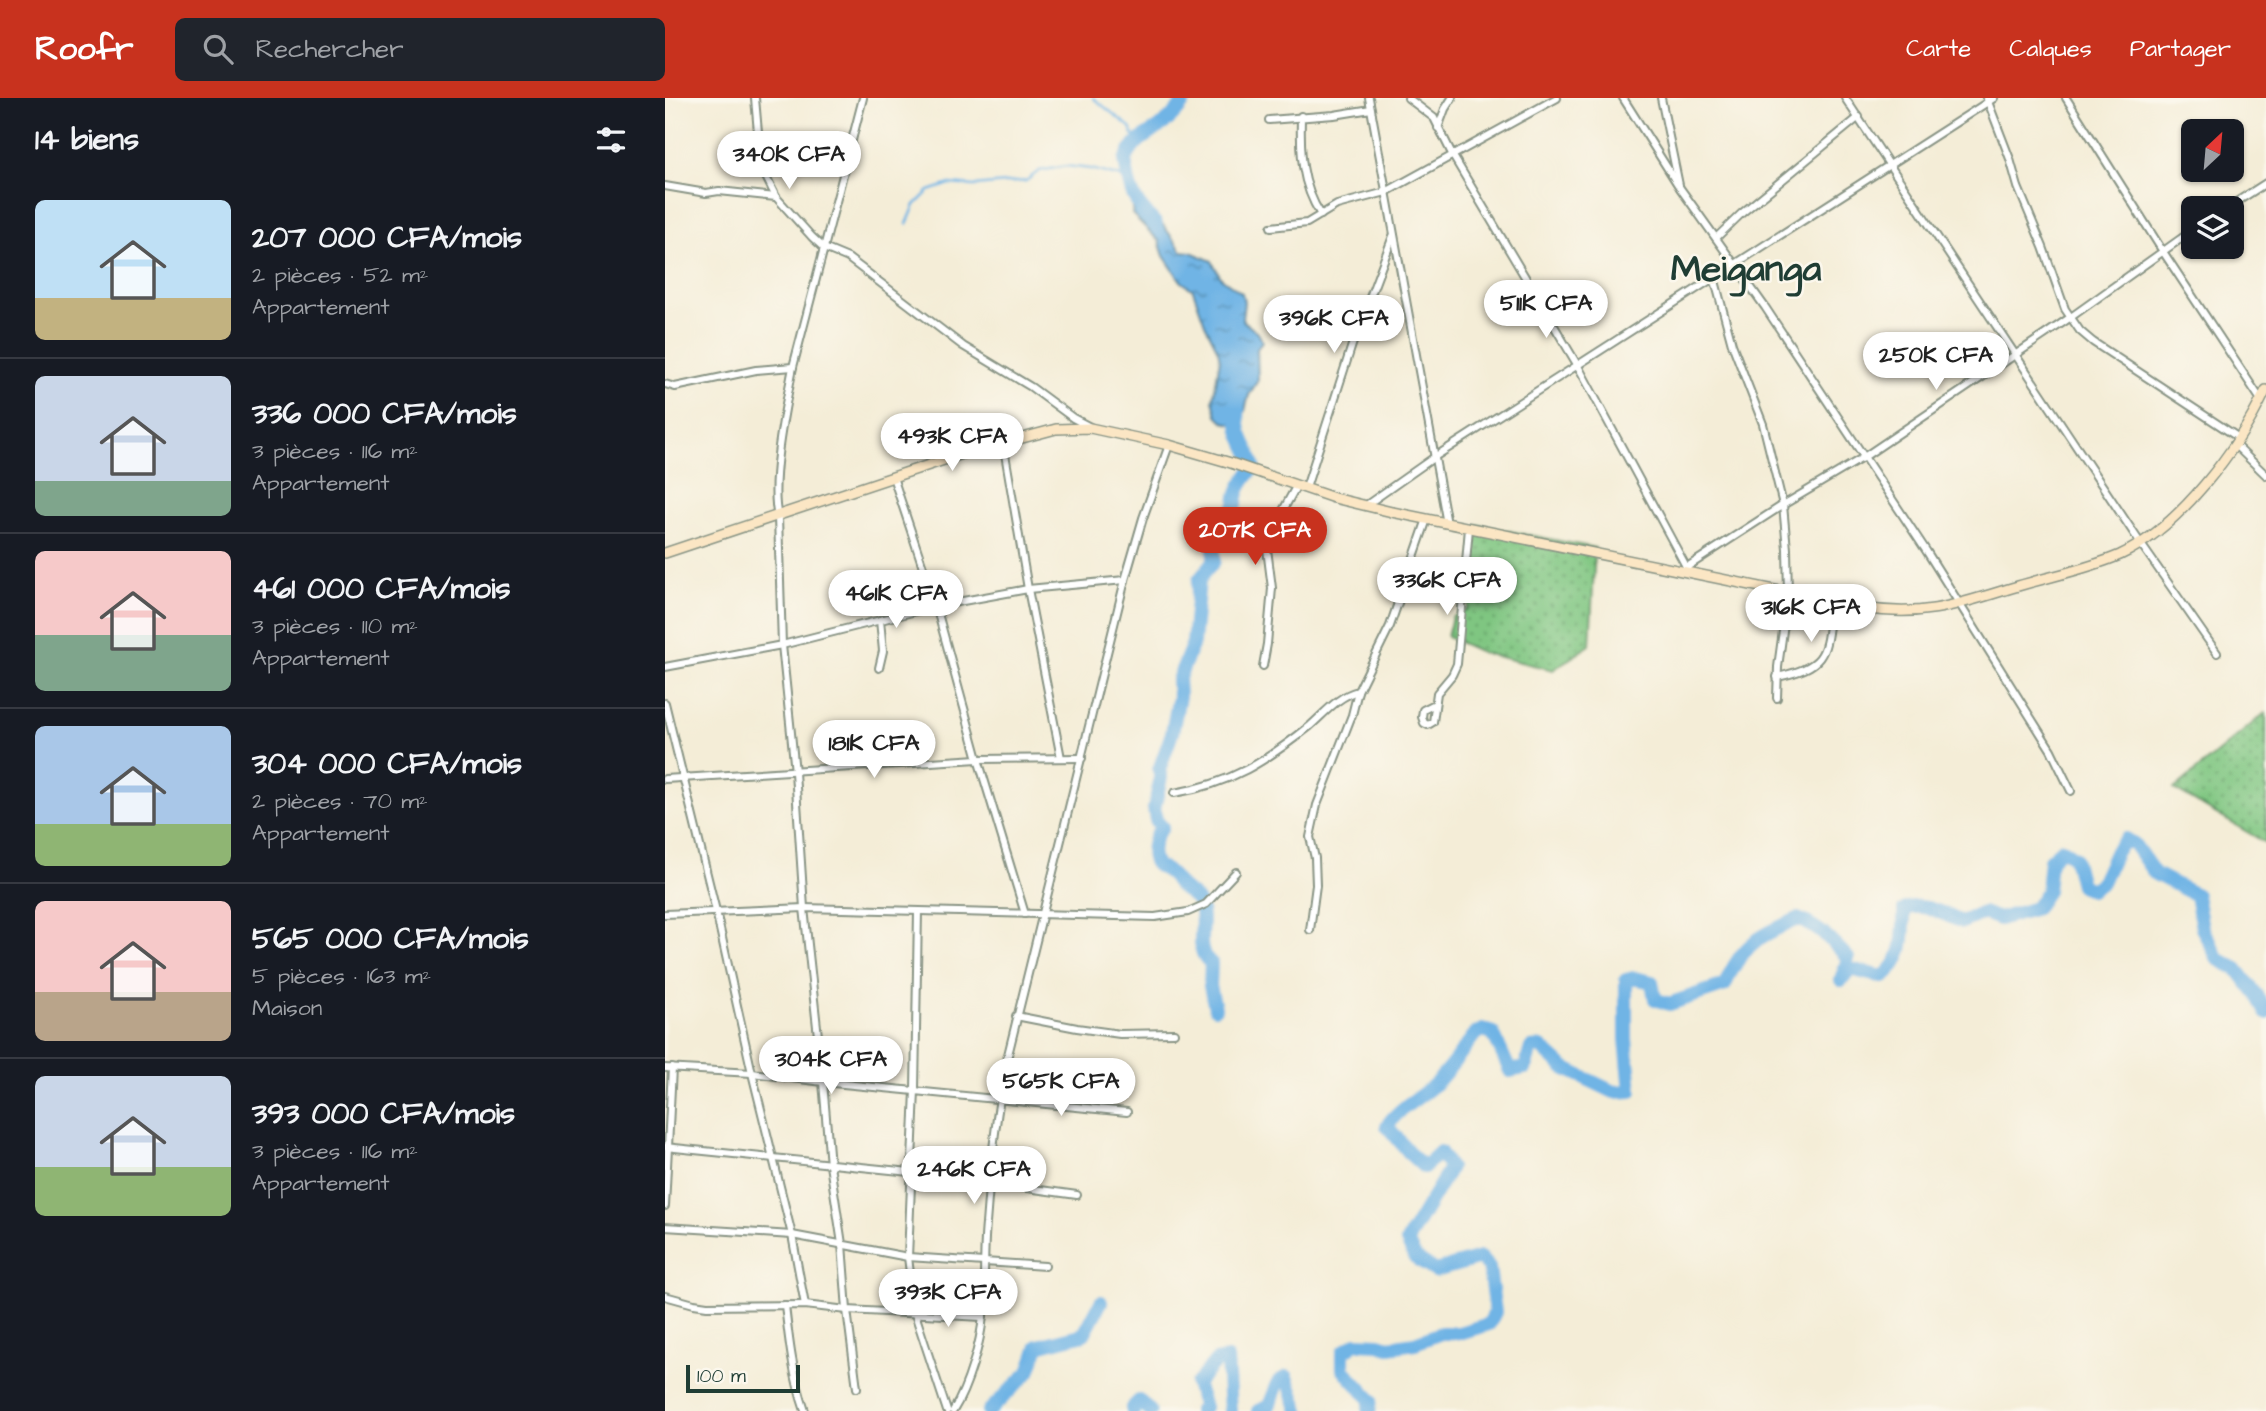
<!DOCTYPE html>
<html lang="fr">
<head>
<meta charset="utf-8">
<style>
  body { margin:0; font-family:"Architects Daughter",sans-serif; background:#20242c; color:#f1f3f6; height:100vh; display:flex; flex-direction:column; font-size:26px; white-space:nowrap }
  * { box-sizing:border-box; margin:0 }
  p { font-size:23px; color:#9ea1a6 }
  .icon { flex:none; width:38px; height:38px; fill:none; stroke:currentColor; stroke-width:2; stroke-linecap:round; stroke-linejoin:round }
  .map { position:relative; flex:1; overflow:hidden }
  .sheet { display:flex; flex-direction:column; background:#171b24; width:665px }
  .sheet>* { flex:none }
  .needle { width:46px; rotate:26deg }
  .tools { position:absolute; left:1516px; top:21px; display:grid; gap:14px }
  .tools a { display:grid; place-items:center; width:63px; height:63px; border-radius:10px; background:#171b24; box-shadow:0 2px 5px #0004; font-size:35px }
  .scale { position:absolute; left:21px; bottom:18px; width:114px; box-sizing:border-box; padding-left:7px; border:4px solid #1f3d34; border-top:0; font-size:19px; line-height:24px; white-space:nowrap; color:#1f3d34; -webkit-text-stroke:5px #fbf7ec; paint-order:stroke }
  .price { position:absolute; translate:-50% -60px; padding:0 16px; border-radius:24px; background:#fff; color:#222; font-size:23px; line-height:46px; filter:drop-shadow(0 2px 4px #0008) }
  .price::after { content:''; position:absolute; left:50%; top:42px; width:21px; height:16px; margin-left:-10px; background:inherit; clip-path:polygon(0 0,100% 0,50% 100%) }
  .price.selected { background:#c8321e; color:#fff }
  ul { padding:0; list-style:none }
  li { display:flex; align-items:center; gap:21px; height:175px; padding:0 35px }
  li+li { border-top:2px solid #363941 }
  li span { display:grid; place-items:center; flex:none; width:196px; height:140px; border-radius:10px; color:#555 }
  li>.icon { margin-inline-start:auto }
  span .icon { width:84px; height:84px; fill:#fffc; stroke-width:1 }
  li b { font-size:30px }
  h2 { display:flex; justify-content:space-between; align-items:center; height:84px; padding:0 35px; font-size:30px }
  header { display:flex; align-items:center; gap:42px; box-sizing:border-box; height:98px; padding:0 35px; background:#c8321e; color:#fff }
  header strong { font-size:33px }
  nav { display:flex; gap:38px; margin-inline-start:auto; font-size:24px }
  .search { width:490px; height:63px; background:#20242c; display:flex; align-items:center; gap:18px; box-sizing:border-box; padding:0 24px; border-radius:10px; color:#9ea1a6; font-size:26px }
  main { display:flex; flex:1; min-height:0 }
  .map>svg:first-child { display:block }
</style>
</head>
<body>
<header>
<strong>Roofr</strong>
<div class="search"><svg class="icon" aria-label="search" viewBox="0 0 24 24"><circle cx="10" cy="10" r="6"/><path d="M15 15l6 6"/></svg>Rechercher</div>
<nav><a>Carte</a><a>Calques</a><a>Partager</a></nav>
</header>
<main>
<section class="sheet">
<h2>14 biens<svg class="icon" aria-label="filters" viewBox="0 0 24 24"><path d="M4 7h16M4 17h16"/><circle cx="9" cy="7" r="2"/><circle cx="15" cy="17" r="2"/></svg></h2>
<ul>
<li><span style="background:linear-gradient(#bfe0f5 70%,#c2b280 0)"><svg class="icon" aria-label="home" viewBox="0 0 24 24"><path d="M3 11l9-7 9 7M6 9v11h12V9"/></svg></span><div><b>207 000 CFA/mois</b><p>2 pièces · 52 m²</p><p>Appartement</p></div></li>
<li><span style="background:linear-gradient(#c9d6e8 75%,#7fa58c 0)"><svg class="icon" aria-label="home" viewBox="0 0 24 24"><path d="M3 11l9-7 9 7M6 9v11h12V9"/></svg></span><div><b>336 000 CFA/mois</b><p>3 pièces · 116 m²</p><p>Appartement</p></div></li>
<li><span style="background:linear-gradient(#f6c9c9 60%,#7fa58c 0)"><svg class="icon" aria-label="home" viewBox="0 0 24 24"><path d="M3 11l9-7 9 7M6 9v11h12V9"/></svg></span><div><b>461 000 CFA/mois</b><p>3 pièces · 110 m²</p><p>Appartement</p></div></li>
<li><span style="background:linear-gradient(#a9c7e8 70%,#8fb573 0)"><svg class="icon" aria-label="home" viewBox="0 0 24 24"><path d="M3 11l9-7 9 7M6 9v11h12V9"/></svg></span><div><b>304 000 CFA/mois</b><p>2 pièces · 70 m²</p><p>Appartement</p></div></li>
<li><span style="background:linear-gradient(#f6c9c9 65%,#b9a48a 0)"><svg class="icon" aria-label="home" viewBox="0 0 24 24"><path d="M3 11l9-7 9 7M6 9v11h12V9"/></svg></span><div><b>565 000 CFA/mois</b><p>5 pièces · 163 m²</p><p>Maison</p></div></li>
<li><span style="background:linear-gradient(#c9d6e8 65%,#8fb573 0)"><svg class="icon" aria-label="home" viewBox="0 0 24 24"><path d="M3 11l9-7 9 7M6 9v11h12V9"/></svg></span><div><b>393 000 CFA/mois</b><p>3 pièces · 116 m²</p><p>Appartement</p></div></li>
</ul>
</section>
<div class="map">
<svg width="1601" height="1313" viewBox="0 0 1601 1313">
  <defs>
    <pattern id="grass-dots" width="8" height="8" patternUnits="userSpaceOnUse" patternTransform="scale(1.75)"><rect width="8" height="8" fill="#7fc681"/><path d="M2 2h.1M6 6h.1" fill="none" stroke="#67a26a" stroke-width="1.8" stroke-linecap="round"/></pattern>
    <pattern id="water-ripples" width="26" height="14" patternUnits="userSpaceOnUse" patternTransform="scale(1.75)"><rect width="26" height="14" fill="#6fb4e5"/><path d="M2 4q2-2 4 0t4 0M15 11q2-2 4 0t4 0" fill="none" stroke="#5b94ba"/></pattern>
  </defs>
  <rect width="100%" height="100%" fill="#fbf7ec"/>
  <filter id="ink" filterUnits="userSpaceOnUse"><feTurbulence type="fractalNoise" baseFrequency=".0143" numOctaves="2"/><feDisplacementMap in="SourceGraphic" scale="14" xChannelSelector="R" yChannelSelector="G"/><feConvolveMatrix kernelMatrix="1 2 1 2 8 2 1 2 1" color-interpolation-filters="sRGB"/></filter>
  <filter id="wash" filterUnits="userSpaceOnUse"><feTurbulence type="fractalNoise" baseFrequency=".00686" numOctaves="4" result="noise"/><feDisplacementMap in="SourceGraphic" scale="28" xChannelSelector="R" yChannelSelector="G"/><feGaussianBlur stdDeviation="1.57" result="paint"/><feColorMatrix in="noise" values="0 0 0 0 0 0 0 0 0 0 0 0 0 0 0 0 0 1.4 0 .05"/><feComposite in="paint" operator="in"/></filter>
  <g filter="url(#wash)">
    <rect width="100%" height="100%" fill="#f4edd7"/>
    <g fill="url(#grass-dots)" stroke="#4f825a" stroke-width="2">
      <polygon points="813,427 930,450 925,547 888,572 818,555 782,539 787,519 803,511"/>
      <polygon points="1600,615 1601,616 1601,745 1509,691"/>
    </g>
    <polygon fill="url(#water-ripples)" stroke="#47788c" stroke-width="2" points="471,108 495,123 517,153 526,154 547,163 556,180 577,195 579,204 577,222 594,236 597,243 592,251 593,282 584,297 578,320 567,326 559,324 552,317 548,302 555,261 553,252 540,226 528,192 516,183 509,173 499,158 494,143 467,116 468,110"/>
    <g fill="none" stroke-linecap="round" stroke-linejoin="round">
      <g stroke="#6fb4e5" stroke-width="2.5">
        <polyline points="428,0 465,29 471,45"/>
        <polyline points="242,126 250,107 264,93 285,86 309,88 361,83 374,73 401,68 426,71 463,81"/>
      </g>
      <g stroke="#6fb4e5" stroke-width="14">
        <path d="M491,126C467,101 465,96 460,62C464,55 468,48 474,43C494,28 508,23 521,0"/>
        <path d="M550,910L545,888L546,865C526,851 544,825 533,804C530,798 523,795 517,790C512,786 509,778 503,774C499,770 493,770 490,765C484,754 489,738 497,729L491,722L489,711L496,679L494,672L507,635L514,598L513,582L528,545L534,482L549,463V450L560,433L563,419L571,407C571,389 581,382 589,368C587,358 582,351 578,341C573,331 573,319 573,307"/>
        <polyline points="324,1313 364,1274 373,1248 419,1236 436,1204"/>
        <polyline points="468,1313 467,1310 474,1303 485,1313"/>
        <polyline points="534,1313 539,1309 531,1286 551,1263 562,1261 565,1313"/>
        <polyline points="593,1313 604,1308 614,1283 622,1279 634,1313"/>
        <path d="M704,1313L706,1302L678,1271V1254L691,1245L714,1246L724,1249L750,1245L776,1235H794L824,1226L830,1214L824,1170L815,1160L770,1173L750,1160L742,1143L785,1070L775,1054L759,1069L747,1058L722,1028C734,1009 756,1000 772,984C786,970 798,952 810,936L818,932L828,935L845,973L860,970L866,950L876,949L899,970L949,994L966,993L961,941V882L969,880L987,884L990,901L1004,906L1060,887C1076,847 1095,837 1133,821C1154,829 1168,844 1183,860L1176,882L1185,871L1218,879C1240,862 1239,838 1239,812C1257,802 1280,817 1297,824L1318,815L1334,821L1371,810L1382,793L1385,762L1397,751L1409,759L1416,787L1426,792L1437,784L1451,753L1461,741L1469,746L1490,776L1531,797L1537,830L1553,861L1572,871L1592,897L1601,915"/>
      </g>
    </g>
  </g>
  <g filter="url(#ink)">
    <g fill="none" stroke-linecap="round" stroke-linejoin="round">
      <defs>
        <g id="street">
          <polyline points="90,0 96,69 111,99 147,139 159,150 183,160 298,248 366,289 408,320 425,329"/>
          <polyline points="704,0 782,426"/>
          <polyline points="743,0 769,20 788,58 913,268 1023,472"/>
          <polyline points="958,0 1015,90 1100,209 1262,454 1386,652 1406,693"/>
          <polyline points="996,0 1014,87"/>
          <polyline points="1180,0 1476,446 1552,555"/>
          <polyline points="1401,0 1497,152 1596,302"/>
          <polyline points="1322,1 1345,61 1353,89 1378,149 1400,211 1415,233 1428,244 1574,340"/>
          <path d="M636,18C635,53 636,86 656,117"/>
          <polyline points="604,22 669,17 706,11"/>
          <polyline points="773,30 780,11 787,0"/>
          <polyline points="0,88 41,95 54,93 111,99"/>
          <polyline points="1562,110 1601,85"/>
          <polyline points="606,129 642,125 672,107 721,94 892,0"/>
          <polyline points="1051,140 1077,115 1194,19"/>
          <polyline points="1049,179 1067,246 1098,326 1118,407 1122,451 1123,496 1113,569 1112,600"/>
          <polyline points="0,286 10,289 91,272 128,269"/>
          <polyline points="338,344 363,491 396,660"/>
          <polyline points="1569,346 1601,377"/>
          <polyline points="228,379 271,508 313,661 360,816"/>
          <polyline points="641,390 687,247 728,138"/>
          <polyline points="700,408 771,358 1329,0"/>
          <polyline points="1022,469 1118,407 1199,359 1406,219 1528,132"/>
          <polyline points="598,568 602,546 607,490 601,443 632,387"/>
          <polyline points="0,569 117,547 271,508 363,491 460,482"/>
          <polyline points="214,570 218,553 215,522"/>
          <path d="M1112,579C1166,568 1160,553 1167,504"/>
          <polyline points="0,605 51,813 87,975 127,1137 140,1207"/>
          <polyline points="770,606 758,612 757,619 759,625 763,627 768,624 772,595 787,577 792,566 804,430"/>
          <polyline points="0,681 313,661 417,660"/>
          <path d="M509,695C566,686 601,663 645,628C660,615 673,598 693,593"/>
          <polyline points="253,813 250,992 243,1159 250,1216 282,1313"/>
          <polyline points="0,816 139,810 490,819 523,814 541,806 571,774"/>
          <polyline points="645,832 651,787 650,760 645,739 652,707 687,617 693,593 725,528 762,421"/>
          <polyline points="351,918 412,930 455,936 509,935"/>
          <polyline points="0,970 87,975 158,984 462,1014"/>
          <polyline points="0,1049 245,1074 412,1097"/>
          <polyline points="0,1108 7,970"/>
          <polyline points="0,1129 127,1137 243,1159 380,1168"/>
          <polyline points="0,1198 29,1206 42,1208 140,1207 182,1212 318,1219"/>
          <path d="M120,1207C124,1243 128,1278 140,1313"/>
          <path d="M192,1290L182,1212L177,1146L165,1067L158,984L139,810L130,674L117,547L113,419C104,384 121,306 128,269L198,0"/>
          <path d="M288,1313C303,1289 316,1245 318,1217C320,1186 318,1156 321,1126C325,1071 331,1015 342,961L460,482L478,420L504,347"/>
        </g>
        <path id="secondary" d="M0,455L294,357L391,331L425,330L504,347L566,365L669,400L727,414L1198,510C1260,520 1295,506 1353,488C1387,478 1423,471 1455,457C1515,429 1573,351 1601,292"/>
      </defs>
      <use href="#street" stroke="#8a9586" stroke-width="10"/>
      <use href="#secondary" stroke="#8a9586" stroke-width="12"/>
      <use href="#street" stroke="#fff" stroke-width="6"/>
      <use href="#secondary" stroke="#fbe6c4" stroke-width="9"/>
    </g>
  </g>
  <g text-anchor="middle" stroke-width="5" stroke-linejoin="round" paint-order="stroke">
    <g font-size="37" font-weight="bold" fill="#1f3d34" stroke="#fbf7ec">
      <text x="1081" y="183">Meiganga</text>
    </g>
  </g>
</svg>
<div class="tools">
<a><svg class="needle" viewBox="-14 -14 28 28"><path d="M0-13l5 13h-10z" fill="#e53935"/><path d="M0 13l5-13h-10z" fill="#9ea1a6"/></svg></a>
<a><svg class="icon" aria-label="layers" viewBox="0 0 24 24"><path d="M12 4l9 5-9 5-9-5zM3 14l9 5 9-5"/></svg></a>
</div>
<div class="scale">100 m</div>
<b class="price" style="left:124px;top:93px">340K CFA</b>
<b class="price" style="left:881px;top:242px">511K CFA</b>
<b class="price" style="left:669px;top:257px">396K CFA</b>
<b class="price" style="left:1271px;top:294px">250K CFA</b>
<b class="price" style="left:287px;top:375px">493K CFA</b>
<b class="price selected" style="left:590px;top:469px">207K CFA</b>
<b class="price" style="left:782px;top:519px">336K CFA</b>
<b class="price" style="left:231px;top:532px">461K CFA</b>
<b class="price" style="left:1146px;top:546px">316K CFA</b>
<b class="price" style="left:209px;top:682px">181K CFA</b>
<b class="price" style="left:166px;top:998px">304K CFA</b>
<b class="price" style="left:396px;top:1020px">565K CFA</b>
<b class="price" style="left:309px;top:1108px">246K CFA</b>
<b class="price" style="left:283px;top:1231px">393K CFA</b>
</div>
</main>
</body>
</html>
